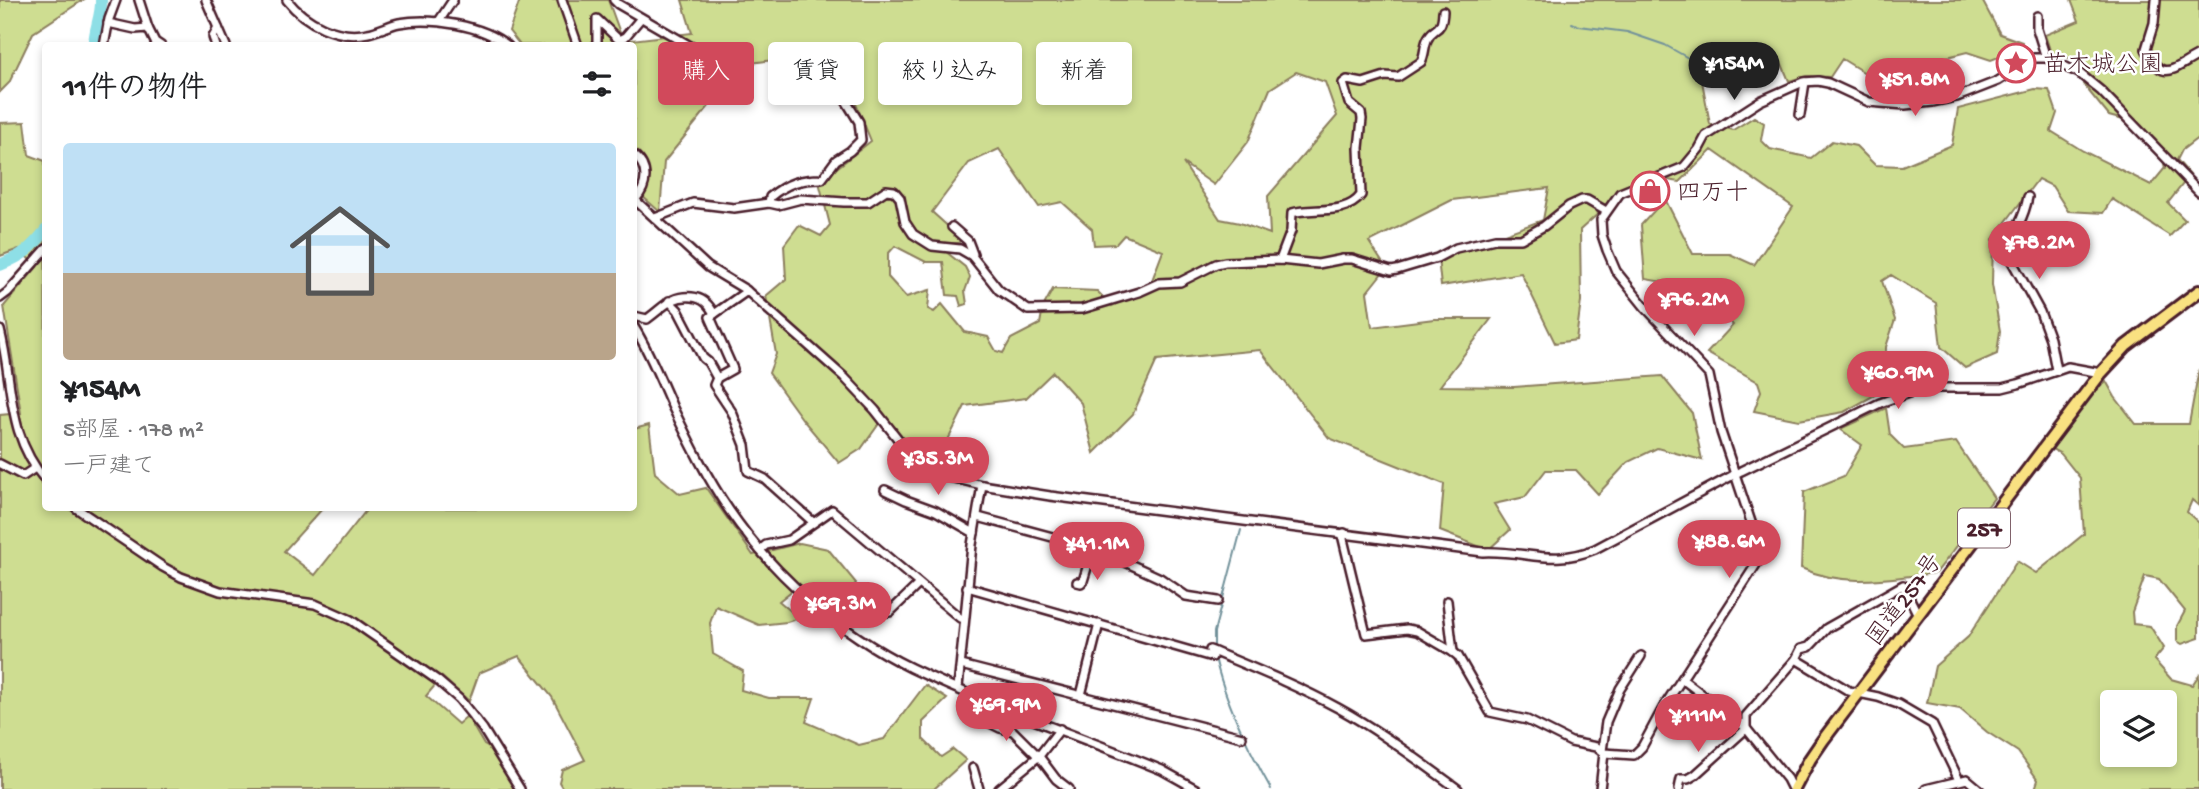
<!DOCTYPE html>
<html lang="ja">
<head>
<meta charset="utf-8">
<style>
  body { margin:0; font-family:"Gochi Hand","Klee One",sans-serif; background:#f6f6f6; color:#202124; height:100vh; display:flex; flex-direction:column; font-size:26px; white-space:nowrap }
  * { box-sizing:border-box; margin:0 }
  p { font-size:23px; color:#757577 }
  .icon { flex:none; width:38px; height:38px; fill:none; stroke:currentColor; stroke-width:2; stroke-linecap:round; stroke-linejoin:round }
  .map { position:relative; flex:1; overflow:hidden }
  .panel { position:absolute; left:42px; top:42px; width:595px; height:469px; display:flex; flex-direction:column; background:#fff; border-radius:7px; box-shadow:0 4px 10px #0003 }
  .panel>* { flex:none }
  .top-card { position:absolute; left:658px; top:42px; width:665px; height:63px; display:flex; gap:14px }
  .controls { position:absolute; left:2100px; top:690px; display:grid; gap:14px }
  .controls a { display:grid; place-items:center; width:77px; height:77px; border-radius:7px; background:#fff; box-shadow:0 4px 10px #0003; font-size:35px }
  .price { position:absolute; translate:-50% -60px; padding:0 16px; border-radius:24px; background:#d1495b; color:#fff; font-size:23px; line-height:46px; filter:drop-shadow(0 2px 4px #0008) }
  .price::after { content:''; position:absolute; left:50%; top:42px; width:21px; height:16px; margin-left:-10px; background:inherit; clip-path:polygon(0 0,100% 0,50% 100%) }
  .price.on { background:#222; color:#fff }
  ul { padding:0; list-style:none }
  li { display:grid; align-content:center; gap:14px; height:371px; padding:0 21px }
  li span { display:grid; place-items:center; height:217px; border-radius:7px; color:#555 }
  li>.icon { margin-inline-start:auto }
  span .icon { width:126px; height:126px; fill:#fffc; stroke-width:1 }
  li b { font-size:30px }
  h2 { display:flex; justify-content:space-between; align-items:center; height:84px; padding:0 21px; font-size:30px }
  .chip { padding:0 24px; border-radius:7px; background:#fff; box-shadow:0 4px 10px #0003; font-size:24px; line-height:63px }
  .chip.on { background:#d1495b; color:#fff }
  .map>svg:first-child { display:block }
</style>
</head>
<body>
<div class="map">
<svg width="2199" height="789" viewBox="0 0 2199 789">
  <rect width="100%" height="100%" fill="#fff"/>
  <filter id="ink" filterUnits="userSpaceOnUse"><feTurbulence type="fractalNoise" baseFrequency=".0143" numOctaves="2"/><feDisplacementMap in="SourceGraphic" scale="14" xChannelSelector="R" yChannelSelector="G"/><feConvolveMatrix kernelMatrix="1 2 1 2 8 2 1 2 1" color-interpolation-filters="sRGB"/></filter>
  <g filter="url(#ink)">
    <g fill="#cedd91" stroke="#8c7e5e" stroke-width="2" fill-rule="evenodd">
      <polygon points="0,0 83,0 33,33 9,83 0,92"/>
      <path d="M520,0H608L623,41L692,33L682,0H1984L1983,2L2000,34L2022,42V48L1991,60L1967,52L1915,65L1904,79L1865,73L1842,59L1830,77L1806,76L1789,81L1779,57L1760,54L1713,70L1702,81L1710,124L1733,130L1754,117L1764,123L1761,140L1770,149L1811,158L1832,141L1856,146L1875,165L1902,166L1952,145L1958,109L2035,89L2049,90L2057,113L2051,131L2083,151L2151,185L2165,168L2160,147L2138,124L2109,116L2083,84L2087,73L2081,61L2051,53L2045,35L2079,21L2071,0H2199V137L2182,150L2177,160L2190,175L2168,203L2185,220L2170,236L2112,199L2103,213L2068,211L2052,186L2038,179L1993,239L1992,285L2000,331L1997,354L1965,368L1941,347L1936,303L1891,275L1882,281L1895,320L1886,347L1885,379L1875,395L1844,412L1799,420L1754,411L1761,391L1758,382L1707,353L1733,325L1699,288L1645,279L1641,225L1665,199L1693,254H1730L1754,265L1793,207L1712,150L1680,182L1640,176L1580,230L1581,301L1576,340L1555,343L1521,273L1441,286L1438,258L1543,220L1549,188L1452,200L1369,242L1386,268L1367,292L1372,327L1434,319H1491L1440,386L1514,387L1662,376L1692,413L1702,460L1657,448L1628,462L1598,494L1576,470H1546L1525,497L1494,504L1510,530L1488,550L1440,531L1444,484L1329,438L1260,350L1157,360L1133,414L1094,453L1081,403L1053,372L1026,398L965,406L946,444L919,454L881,421L861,449L839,463L803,420L769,373L776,354L766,296L786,279L784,245L799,225L821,236L830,225L819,182L871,141L835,52L743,64L664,162L660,212L642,196C649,178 650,163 634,150V46L520,45L509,31ZM1296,72L1325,82L1337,116L1268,196L1270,234L1240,223L1220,219L1183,163L1214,185L1248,142L1270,89ZM999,149L1039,207L1062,202L1092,229L1094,245L1116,244L1124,235L1163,251L1149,288L1112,306L1097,291L1053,289L1043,307L1040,324L1011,339L1003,353L996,351L988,337L965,332L942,304L934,312L928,309L930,290L906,297L888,277V254L895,246L926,262H943L947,295L958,296L961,306L967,304L965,291L970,277L965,267L945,251V243H958L962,239L932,212L969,163Z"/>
      <polygon points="25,122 29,155 45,161 46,508 323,508 284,551 315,575 368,508 634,508 634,429 649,425 655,473 680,494 706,488 753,555 800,543 828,549 856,583 836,615 799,585 779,601 799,618 787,622 759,625 716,606 710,623 713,654 743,671 741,690 769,698 814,698 806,722 859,745 884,739 925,685 947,699 923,722 923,739 941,757 953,749 966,760 934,789 563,789 559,782 562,770 585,760 552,697 519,656 479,673 469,701 442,677 426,696 458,724 467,716 484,745 491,749 515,789 0,789 0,415 21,413 4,306 37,267 19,249 0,256 0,123"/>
      <path d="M2199,369V506L2192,500L2187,512L2199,523V638L2182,644L2177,641V626L2185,611L2159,579L2145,576L2132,612L2133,624L2150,626L2164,648L2154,660L2171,679L2192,685L2199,675V789H2035L2038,780L2018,752L1987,732L1960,709L1927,703L1935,666L1968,637L2017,561L2036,573L2084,534L2080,478L2061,454L2050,448L2078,410L2106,381L2115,397L2136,424H2189ZM2112,702H2165V754H2112Z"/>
      <path d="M1886,408L1890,435L1904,449L1956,442L1994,498L1936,573C1889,578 1846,588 1801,568L1804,492L1844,476L1862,445L1840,429Z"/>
    </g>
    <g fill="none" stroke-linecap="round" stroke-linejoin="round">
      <g stroke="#73929b" stroke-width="2">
        <polyline points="1572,23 1579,26 1627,32 1665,45 1690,59 1722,64"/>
        <polyline points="1214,648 1214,632 1241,530"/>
        <path d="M1215,657C1224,699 1250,752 1271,789"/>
      </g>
      <g stroke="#8edfe6" stroke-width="12">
        <path d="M94,46C94,29 102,15 101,0"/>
        <path d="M0,265C22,256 31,249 46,230"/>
      </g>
      <defs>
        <g id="minor">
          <polyline points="139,0 148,28"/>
          <polyline points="206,0 226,46"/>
          <path d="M287,0C305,23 339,40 368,33C379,31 389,25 399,23C431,17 483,25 508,46"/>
          <polyline points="562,0 578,46"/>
          <polyline points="614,0 618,4 692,47"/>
          <path d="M2156,0L2154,23L2146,49C2163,85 2173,68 2199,55"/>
          <polyline points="2037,16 2037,29 2046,58"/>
          <polyline points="439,21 453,0"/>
          <polyline points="108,23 135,29 148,28 155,42 161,46"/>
          <polyline points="104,46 109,19 116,0"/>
          <polyline points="216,46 213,37 218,28"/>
          <polyline points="597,46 597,19 619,40 625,37 641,18"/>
          <polyline points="1800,115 1805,82"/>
          <path d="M634,155C649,167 648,186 635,200"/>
          <path d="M2028,197C2024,217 2017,230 2003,245L2040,312L2050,339L2056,370"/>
          <path d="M634,199L708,267L746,290L844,377L875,410L917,463L926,468L945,476L982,485L1050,496L1483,552C1526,550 1552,567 1595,549L1741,471L1880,403L1914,391L1933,388H2002L2018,384L2068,367L2101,373"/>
          <path d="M769,203L770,197C787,183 800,179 822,179L836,160L850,151L861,140L859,122L824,65L822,57"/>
          <polyline points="655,218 693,203 734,208 769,203 778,205 801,199 844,202 868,202 886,190 894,191 900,198 905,222 913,234 932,246 960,249 972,256 999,290 1028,310 1082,309 1139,292 1159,283 1180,282 1216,264 1225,262 1280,260 1318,264 1343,259 1352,259 1391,271 1397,270 1437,258 1456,248 1495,239 1521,239 1544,226 1569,206 1582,200 1587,200 1606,211"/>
          <polyline points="952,227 968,241 973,254 972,256"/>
          <path d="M1280,260L1291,231L1292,213C1313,207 1346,216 1361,195L1359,148L1362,119L1361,113L1349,103L1343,83L1347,80L1363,83L1385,76L1398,77L1421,62C1425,55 1424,47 1427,40C1433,25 1442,35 1443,11"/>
          <polyline points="747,291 710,317 733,369 717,378 714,385 732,412 745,445 748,471 765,479 813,522"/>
          <polyline points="0,298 8,292 46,249"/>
          <polyline points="669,301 678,310 703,358 708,362 717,378"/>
          <path d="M634,316L647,319C663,308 671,295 692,297C703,298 709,304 714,314"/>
          <path d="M634,327C650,353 661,381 673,408C690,443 707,478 729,510C774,576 840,633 911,668C992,707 1079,736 1162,770L1196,789"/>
          <path d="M0,330C14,386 6,434 46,481"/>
          <polyline points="0,464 23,476 35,468"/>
          <polyline points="885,490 906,500 936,511 974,533"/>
          <polyline points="76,508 163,567 181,577 220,591 315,604 351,620 437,680 459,699 483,729 520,789"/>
          <polyline points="978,517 1097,549 1160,578 1186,596 1218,601"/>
          <polyline points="1344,533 1343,539 1366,634 1407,629 1417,631 1453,652 1458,656 1490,712 1527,720 1571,742 1596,747 1604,753 1634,755 1642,747 1663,708 1757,563 1760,549 1721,432 1709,375 1645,307 1616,271 1607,250 1602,235 1601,220 1620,193 1684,167 1699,149 1706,136 1760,101 1803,82 1818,81 1828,83 1869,102 1905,105 1933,102 1957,97 1998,81 2034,58 2046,58 2079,73 2101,91 2199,192"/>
          <polyline points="760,550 766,545 789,540 832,510 960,618 964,619"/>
          <polyline points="1077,582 1081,583 1083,581 1093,548"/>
          <polyline points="967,587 1212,657"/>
          <polyline points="1447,601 1453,652"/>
          <polyline points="880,609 884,612 890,612 919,584"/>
          <path d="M1210,650C1253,668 1296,685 1338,708C1380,731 1419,761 1458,789"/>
          <polyline points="1796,659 1801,649 1809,647 1827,628 1903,585 1918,615"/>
          <polyline points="961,665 1242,737"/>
          <polyline points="1682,679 1745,727 1787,779 1792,789"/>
          <polyline points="958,688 972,545 982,485"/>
          <polyline points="970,693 969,699 984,720 1000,728 1013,731 1041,759 1056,779 1069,789"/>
          <polyline points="1081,695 1099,624"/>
          <polyline points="1602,751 1606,722 1620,689 1641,656"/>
          <polyline points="973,768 979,789"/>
          <polyline points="999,789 1039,756 1060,729"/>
          <polyline points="1600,789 1604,753"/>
          <polyline points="1679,789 1681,779 1688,779 1695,775 1746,729 1746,716 1796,659 1849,691 1878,697 1898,704 1932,724 1959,780"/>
          <polyline points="1926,789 1967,779 1979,789"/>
        </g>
        <polyline id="highway" points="1794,789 1810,759 1823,740 2101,373 2126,346 2199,291"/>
      </defs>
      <use href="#minor" stroke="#4a1f2b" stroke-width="12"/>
      <use href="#highway" stroke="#4a1f2b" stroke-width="16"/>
      <use href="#minor" stroke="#fff" stroke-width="7"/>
      <use href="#highway" stroke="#f9e181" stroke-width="10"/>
    </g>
  </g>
  <defs>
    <symbol id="sight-ring" viewBox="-11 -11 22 22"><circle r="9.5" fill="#fff" stroke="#d1495b" stroke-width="1.5"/><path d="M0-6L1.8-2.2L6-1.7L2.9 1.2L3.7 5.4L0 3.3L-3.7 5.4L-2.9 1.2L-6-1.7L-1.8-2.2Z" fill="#d1495b"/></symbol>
    <symbol id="shop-ring" viewBox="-11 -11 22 22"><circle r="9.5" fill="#fff" stroke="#d1495b" stroke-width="1.5"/><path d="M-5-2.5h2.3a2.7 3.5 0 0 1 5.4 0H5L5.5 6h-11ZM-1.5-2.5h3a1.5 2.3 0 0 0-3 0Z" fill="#d1495b"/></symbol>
  </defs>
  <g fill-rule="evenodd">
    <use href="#sight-ring" x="1994" y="41" width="44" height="44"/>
    <use href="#shop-ring" x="1628" y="169" width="44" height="44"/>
  </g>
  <g text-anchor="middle" stroke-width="5" stroke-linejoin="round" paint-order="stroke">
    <rect fill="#fff" stroke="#80626b" stroke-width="2" x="1958" y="508.5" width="52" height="39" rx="5"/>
    <g font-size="23" font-weight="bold" fill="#4a1f2b">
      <text x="1984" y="536">257</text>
    </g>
    <g font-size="24" fill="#4a1f2b" stroke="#fff" text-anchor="start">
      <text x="2043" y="71">苗木城公園</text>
      <text x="1677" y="199">四万十</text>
    </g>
    <g font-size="24" fill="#4a1f2b" stroke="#fff">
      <text transform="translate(1903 599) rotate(-53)" y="8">国道257号</text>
    </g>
  </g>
</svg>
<div class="controls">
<a><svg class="icon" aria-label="layers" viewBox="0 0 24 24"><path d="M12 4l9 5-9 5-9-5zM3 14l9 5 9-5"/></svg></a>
</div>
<b class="price on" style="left:1734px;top:102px">¥154M</b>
<b class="price" style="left:1915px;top:118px">¥51.8M</b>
<b class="price" style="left:2039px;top:281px">¥78.2M</b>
<b class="price" style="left:1694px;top:338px">¥76.2M</b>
<b class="price" style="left:1898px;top:411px">¥60.9M</b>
<b class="price" style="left:938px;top:497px">¥35.3M</b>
<b class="price" style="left:1729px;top:580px">¥88.6M</b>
<b class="price" style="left:1097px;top:582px">¥41.1M</b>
<b class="price" style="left:841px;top:642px">¥69.3M</b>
<b class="price" style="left:1006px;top:743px">¥69.9M</b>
<b class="price" style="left:1698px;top:754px">¥111M</b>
<div class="top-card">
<a class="chip on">購入</a>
<a class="chip">賃貸</a>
<a class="chip">絞り込み</a>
<a class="chip">新着</a>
</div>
<section class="panel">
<h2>11件の物件<svg class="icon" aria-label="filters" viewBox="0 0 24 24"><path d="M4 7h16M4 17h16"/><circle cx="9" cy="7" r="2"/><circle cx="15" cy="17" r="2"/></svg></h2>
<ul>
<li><span style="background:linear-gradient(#bfe0f5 60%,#b9a48a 0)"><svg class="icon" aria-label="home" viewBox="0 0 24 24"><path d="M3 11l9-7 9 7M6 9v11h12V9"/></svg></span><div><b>¥154M</b><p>5部屋 · 178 m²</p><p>一戸建て</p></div></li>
</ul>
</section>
</div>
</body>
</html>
